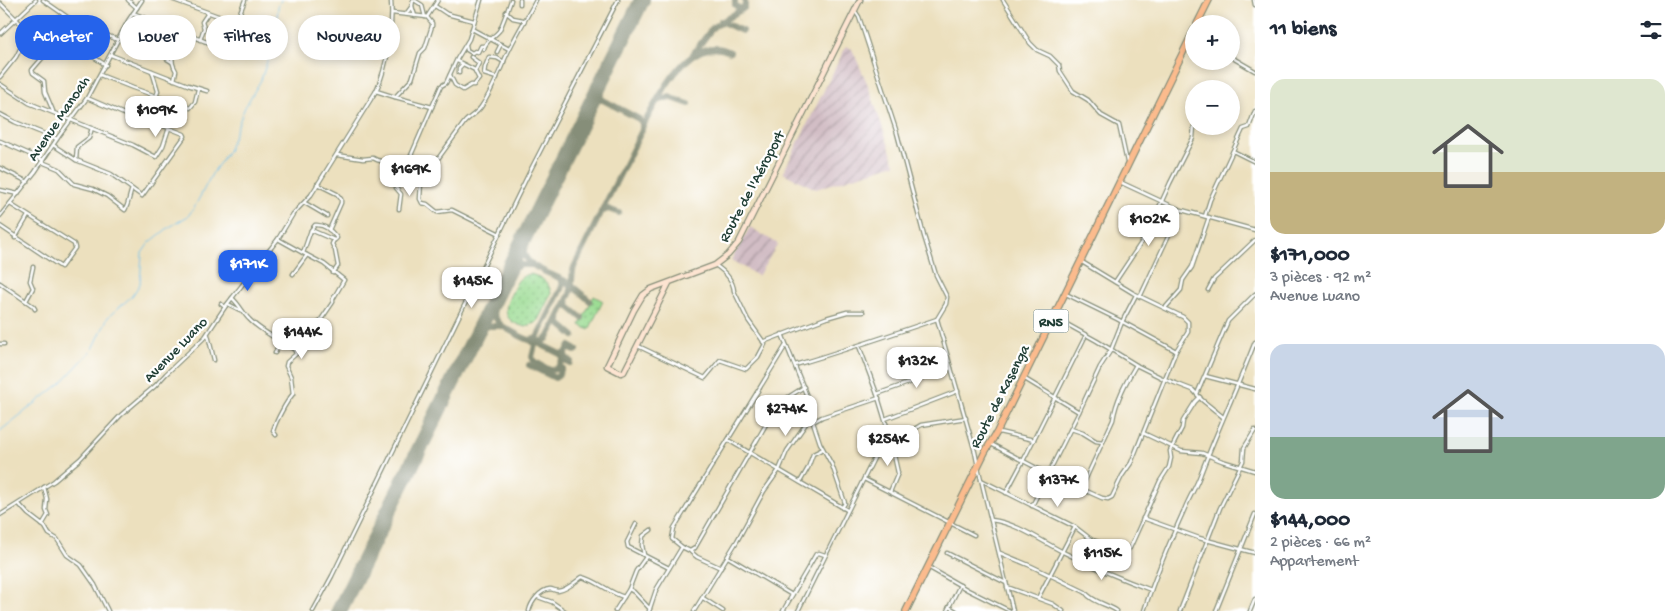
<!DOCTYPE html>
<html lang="fr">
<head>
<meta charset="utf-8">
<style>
  body { margin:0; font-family:"Gochi Hand",sans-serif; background:#f2f2f3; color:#1f2937; height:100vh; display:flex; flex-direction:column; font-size:19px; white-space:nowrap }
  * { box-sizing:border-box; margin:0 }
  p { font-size:16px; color:#747a83 }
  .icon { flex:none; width:28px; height:28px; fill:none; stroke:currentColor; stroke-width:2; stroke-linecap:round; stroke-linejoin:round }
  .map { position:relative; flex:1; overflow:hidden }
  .sheet { display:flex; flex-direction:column; background:#fff; width:425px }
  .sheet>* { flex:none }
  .top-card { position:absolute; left:15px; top:15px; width:475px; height:45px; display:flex; gap:10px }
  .controls { position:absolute; left:1185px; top:15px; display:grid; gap:10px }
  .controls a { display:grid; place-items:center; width:55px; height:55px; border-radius:50%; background:#fff; box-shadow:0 2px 8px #0003; font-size:25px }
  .price { position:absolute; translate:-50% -42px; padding:0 11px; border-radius:10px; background:#fff; color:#222; font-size:16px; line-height:32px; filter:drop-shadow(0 1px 2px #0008) }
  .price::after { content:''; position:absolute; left:50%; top:30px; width:15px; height:11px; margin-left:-8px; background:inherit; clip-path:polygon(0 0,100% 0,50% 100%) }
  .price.selected { background:#2563eb; color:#fff }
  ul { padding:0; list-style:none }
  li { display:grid; align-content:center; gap:10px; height:265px; padding:0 15px }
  li span { display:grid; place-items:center; height:155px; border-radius:15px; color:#555 }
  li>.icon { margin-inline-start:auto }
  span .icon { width:90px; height:90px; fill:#fffc; stroke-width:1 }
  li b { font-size:21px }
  h2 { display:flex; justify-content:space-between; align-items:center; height:60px; padding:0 15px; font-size:21px }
  .tag { padding:0 18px; border-radius:22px; background:#fff; box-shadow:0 2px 8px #0003; font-size:18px; line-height:45px }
  .tag.selected { background:#2563eb; color:#fff }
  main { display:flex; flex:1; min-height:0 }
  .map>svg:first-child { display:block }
</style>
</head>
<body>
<main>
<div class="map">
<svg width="1255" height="611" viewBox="0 0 1255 611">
  <defs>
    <pattern id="industrial-furrows" width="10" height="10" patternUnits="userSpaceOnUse" patternTransform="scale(1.25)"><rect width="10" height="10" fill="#d2bdc5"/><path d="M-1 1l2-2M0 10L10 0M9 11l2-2" fill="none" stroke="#aa9ba1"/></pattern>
    <pattern id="grass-dots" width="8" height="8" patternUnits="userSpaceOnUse" patternTransform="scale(1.25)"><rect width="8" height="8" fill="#9bdc93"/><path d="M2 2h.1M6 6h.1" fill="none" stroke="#7eb479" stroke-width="1.8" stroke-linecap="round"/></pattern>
  </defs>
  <rect width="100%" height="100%" fill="#fff"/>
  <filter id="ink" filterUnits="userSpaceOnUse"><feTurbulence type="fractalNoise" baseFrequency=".02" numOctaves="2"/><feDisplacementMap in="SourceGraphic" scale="10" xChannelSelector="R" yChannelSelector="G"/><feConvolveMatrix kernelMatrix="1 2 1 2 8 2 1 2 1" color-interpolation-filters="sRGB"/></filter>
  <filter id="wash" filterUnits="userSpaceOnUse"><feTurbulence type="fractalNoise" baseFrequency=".0096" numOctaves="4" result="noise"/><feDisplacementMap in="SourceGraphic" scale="20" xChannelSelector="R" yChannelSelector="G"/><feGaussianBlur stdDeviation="1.12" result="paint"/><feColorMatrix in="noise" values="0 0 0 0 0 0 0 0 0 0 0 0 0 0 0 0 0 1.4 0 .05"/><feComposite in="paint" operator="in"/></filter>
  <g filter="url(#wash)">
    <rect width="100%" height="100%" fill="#ece0be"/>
    <g fill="url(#industrial-furrows)">
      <polygon points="846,46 852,49 868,85 895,164 816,189 783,173"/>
      <polygon points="750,227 778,244 758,276 731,260"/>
    </g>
    <g fill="url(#grass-dots)" stroke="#5d8c64">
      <path d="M530,274C541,277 550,282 551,294L537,322L526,327C504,322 502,311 512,292C516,283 519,276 530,274Z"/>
      <polygon points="594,296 603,301 589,330 580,325"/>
    </g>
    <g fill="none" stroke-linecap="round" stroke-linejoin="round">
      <polyline stroke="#70c1ec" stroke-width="1" points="0,431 61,383 93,349 108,317 132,296 140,284 142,253 149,243 168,228 188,216 194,208 212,174 228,151 245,107 261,80 276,34 278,7 281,0"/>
      <g stroke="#868e79" stroke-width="6">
        <polyline points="735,0 735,5 740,9 745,6 745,0"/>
        <polyline points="720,21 742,31"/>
        <polyline points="693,54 713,27 744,8"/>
        <polyline points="658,101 669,97 689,104"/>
        <polyline points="590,104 597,100 603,100"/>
        <path d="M642,128C657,100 689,31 730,52"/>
        <polyline points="601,212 608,209 619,213"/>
        <path d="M524,238C517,267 545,270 565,281C574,287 582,294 590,301"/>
        <polyline points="507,272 520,265 532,265"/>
        <path d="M495,297C491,308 493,318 502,326C514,332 536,349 548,338L570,294C573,285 571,276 574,267L642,130V123L639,119L603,100L599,95L598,88"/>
        <polyline points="567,301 569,307 582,318"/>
        <polyline points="559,317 560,324 574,336"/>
        <polyline points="476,334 488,326 501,326"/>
        <polyline points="530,340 535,339 538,336 561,289 563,283 560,279"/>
        <polyline points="531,340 535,345 532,357 534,361 550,370 557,369 563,358 561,354"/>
        <polyline points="538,343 562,355 565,354 570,346 577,350 575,351 570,349"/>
        <polyline points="562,355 571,361 570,363 564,360"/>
        <polyline points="529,365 555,378 558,376 562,368"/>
      </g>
      <polyline stroke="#868e79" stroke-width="16" points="339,611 642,0"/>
    </g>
  </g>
  <g filter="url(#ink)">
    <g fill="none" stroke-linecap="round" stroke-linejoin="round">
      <defs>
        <g id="minor">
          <polyline points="43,0 73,21 118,40"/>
          <polyline points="128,0 137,8"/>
          <polyline points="174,0 240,24"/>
          <polyline points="414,0 422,5 425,17"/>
          <polyline points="520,0 520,4"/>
          <polyline points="1003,0 1030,43 1037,50 1050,56 1059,65 1060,71 1073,91 1088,100 1101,115 1119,125 1127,162"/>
          <polyline points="1254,0 1255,5"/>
          <polyline points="0,3 28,31 87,53 106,65"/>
          <polyline points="412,6 415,16"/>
          <polyline points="435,6 447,14 474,21"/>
          <polyline points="855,11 859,17 897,133 924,236 936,275 947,297 946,304 937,319 975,452 978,467 1013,611"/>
          <polyline points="506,12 513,18 523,20"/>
          <polyline points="133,13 204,41 244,54"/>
          <polyline points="392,13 427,17 438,0"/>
          <polyline points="406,14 412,6 413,0"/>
          <polyline points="472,29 509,49"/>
          <polyline points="122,32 140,43 144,48 162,53 167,59 172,62"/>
          <polyline points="0,34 36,0"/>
          <polyline points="200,40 204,28 202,22 208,13"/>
          <polyline points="466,45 467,50 472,53 475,51 478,52 481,46 484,46"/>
          <polyline points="226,48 245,0"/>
          <path d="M484,49C485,41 494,37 499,31C501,28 510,4 511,0"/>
          <polyline points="497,52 501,44"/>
          <polyline points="111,55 188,85 207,91"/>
          <polyline points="1231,57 1255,71"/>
          <polyline points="457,61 475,70"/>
          <polyline points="152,71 158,91 156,97"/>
          <polyline points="459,73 459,68 462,65"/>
          <polyline points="100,75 133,88 190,108 195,102 198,89"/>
          <polyline points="450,75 455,85 463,90 471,85 474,85 479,79 475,71 479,63 471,57"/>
          <polyline points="0,77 16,57 29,31"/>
          <polyline points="497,78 484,74 485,67 489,57 497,58 504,62"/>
          <path d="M174,80L176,71C166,54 178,49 187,34"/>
          <polyline points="0,84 29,103 133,145 156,157 163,146 169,128"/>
          <polyline points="376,91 395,97 412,79 420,53 425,48 432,26 432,23 427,17"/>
          <polyline points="395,97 432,107"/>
          <polyline points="53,111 45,92 44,81 33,73 32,70 57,41"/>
          <polyline points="0,114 15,122 57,139"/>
          <polyline points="0,141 43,160"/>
          <polyline points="53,145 76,160 111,174 142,196 185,136 184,134 161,125 157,122 147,118 131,117 87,98"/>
          <polyline points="1233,151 1255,162"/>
          <polyline points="337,155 363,159 373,158 377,160 406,167 411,176 421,182 420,199 422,203 427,204 437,212 452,210 500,234"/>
          <polyline points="76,160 77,147 89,138 92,128"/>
          <path d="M42,162L59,169L74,184L93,189L107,196L125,210C129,203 129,196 132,189"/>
          <polyline points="0,168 28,182"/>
          <path d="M421,182L464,123C469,117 476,114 481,107C494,89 500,68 510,48C518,31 528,16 536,0"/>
          <polyline points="1120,182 1178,209 1255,230"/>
          <polyline points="317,184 337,194 341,199 341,203 329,230"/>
          <polyline points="0,190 18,194"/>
          <polyline points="305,203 327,216"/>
          <polyline points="399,209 401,194 396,188 399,176 409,160 441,86 446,83 457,59 469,39 481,0"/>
          <polyline points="0,216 35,172 59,136 87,98 128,21 142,0"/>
          <polyline points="1205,216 1210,200 1243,129 1249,127 1255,111"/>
          <polyline points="0,226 61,267 75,248 74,244 10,204"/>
          <path d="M311,230L315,225C325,224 332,231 337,238L335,240"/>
          <polyline points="15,238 28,216"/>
          <polyline points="278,239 303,253 311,230 334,240 332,244 335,250 338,266 333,273"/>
          <polyline points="293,274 307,255"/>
          <polyline points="1115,282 1147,234 1170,183 1193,138 1194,126"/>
          <polyline points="0,283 33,306 35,309"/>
          <polyline points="1208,290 1214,279 1255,240"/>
          <polyline points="1066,294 1117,319 1176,351"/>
          <polyline points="1140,297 1168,237 1178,209"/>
          <path d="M232,298C239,304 243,313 249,319C260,331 285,344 299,352L333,302V299L344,280L324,264L303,253"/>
          <polyline points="26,301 33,288 30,281 33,267"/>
          <polyline points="221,304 225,307"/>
          <polyline points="228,304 240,310"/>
          <polyline points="1165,308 1181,290 1183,280 1192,267 1209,217"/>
          <polyline points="1054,317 1097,341 1138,366 1162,378 1193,390 1202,400 1223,417"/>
          <polyline points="782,334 808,399 813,422 820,443 832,465 845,503 842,508"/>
          <polyline points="208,335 214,360"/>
          <polyline points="763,342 826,318 847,312 863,312"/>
          <polyline points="0,344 4,344"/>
          <path d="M638,346L705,378L720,360L746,369L758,357L765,344L748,320L734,291C733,279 724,271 715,265"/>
          <polyline points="275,353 281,341"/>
          <path d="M795,365C843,351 890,335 937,319"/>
          <polyline points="1205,376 1255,389"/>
          <polyline points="1025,379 1079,412 1032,506"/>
          <polyline points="877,394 951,368"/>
          <polyline points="1197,394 1228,321 1255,294"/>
          <polyline points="1079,412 1100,367 1111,350 1122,322 1136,295"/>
          <polyline points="885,419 958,391"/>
          <polyline points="813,422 822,417 879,398"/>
          <polyline points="1071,429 1083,433 1096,441 1103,442"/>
          <polyline points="888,430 911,431 921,425 966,418"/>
          <polyline points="999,432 1034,440"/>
          <polyline points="1143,433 1181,451 1202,453 1222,461 1255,471"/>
          <path d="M276,435L273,431C276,421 286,402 293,394L291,377L286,366L287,362L296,354L295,351"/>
          <polyline points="728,440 847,510"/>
          <polyline points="991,444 1048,474 1102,498 1108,499 1112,497 1122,476 1131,463 1176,351 1188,332 1188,322 1183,317 1133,293 1082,262"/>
          <polyline points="864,479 974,535"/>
          <polyline points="981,480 1075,527 1092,540 1126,551 1130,548 1160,481 1169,467 1171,458 1170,451 1182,428 1183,421 1195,402 1200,397"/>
          <polyline points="800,482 808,468 813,454 823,449"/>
          <path d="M1081,489L1113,420C1116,400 1126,382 1136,365"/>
          <polyline points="890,492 898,473 894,455 894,446"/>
          <polyline points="1006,493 1023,461 1086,335"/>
          <polyline points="19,504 28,514 45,527 49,534 57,539 67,555 81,565 95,585 108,611"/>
          <path d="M0,515L54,481L80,459L121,415L155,386L166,374L205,337L225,307L278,239L293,214L311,195L376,91C388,65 393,28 391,0"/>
          <polyline points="1143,518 1199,538 1255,553"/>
          <path d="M991,520C1017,523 1041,541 1065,553C1093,567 1121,579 1151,590"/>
          <polyline points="636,524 627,542 628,547 669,568"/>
          <polyline points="42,525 48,515 46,510 47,499 44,487"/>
          <polyline points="682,547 690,551 695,548 776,407 782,401 804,387"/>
          <polyline points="691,552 697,557 721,568"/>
          <polyline points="947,553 1006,583"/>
          <path d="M1000,553L1031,566L1085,592C1092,602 1107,604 1117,611"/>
          <polyline points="644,555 642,545 643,536 651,530"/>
          <polyline points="728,557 792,595"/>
          <polyline points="928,567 968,590 1010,611"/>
          <polyline points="1007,587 1053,604 1063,611"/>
          <polyline points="629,589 634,592 650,609"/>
          <polyline points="538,597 552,602 565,611"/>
          <polyline points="703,598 723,611"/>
          <polyline points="1038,598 1075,527"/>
          <polyline points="949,607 956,611"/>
          <polyline points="313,611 332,576 530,171 618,0"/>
          <path d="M529,611C531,602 540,590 550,589C553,589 555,591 558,591C567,590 575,582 582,577C597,580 609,593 624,597"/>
          <polyline points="615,611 629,589 636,571 646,557"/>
          <polyline points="649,611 656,590 682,547 672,539 674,528 786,345"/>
          <polyline points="694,611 737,541 764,491 779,470 787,451 812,415"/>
          <polyline points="783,611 816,554 819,553 825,555"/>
          <polyline points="798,611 888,430 877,394 859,346"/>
          <polyline points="947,611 960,585"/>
          <path d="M1144,611C1155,576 1170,541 1185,508C1190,496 1197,485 1201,473C1218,429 1238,386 1255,342"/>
          <polyline points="1180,611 1220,508 1243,461 1244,448 1255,430"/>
          <polyline points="1216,611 1255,514"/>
          <polyline points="1250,611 1255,599"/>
        </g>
        <polyline id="secondary" points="669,283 624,372 621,373 607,366 634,310 643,295 651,289 715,265 728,255 739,242 860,0"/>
        <g id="trunk">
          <polyline points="1197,24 1209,0"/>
          <polyline points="906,611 985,452 997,432 1194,30"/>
        </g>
      </defs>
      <use href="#minor" stroke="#868e79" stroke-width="5"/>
      <use href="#secondary" stroke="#868e79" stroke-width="7"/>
      <use href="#trunk" stroke="#868e79" stroke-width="8"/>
      <use href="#minor" stroke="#fff" stroke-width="2.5"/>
      <use href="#secondary" stroke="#fde4d1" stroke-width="4.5"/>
      <use href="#trunk" stroke="#fbbb8d" stroke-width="5.5"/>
    </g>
  </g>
  <g text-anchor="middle" stroke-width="4.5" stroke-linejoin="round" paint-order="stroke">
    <rect fill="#fff" stroke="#627771" stroke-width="1" x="1033.5" y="309.5" width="35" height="23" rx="4"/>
    <g font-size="14" font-weight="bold" fill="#1f3d34">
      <text x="1051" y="326">RN5</text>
    </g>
    <g font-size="15" fill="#1f3d34" stroke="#fff">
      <text transform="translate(58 118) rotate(-56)" y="5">Avenue Manoah</text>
      <text transform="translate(751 186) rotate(-62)" y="5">Route de l'Aéroport</text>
      <text transform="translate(175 349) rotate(-46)" y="5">Avenue Luano</text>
      <text transform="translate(999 396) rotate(-63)" y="5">Route de Kasenga</text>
    </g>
  </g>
</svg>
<div class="controls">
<a>+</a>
<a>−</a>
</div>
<b class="price" style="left:156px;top:138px">$109K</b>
<b class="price" style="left:410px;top:197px">$169K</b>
<b class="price" style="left:1149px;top:247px">$102K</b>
<b class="price selected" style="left:248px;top:292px">$171K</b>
<b class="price" style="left:472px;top:309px">$145K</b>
<b class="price" style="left:302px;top:360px">$144K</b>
<b class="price" style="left:917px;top:389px">$132K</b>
<b class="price" style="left:786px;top:437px">$274K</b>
<b class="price" style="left:888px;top:467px">$254K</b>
<b class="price" style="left:1058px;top:508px">$137K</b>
<b class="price" style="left:1102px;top:581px">$115K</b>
<div class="top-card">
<a class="tag selected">Acheter</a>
<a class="tag">Louer</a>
<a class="tag">Filtres</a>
<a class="tag">Nouveau</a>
</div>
</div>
<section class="sheet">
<h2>11 biens<svg class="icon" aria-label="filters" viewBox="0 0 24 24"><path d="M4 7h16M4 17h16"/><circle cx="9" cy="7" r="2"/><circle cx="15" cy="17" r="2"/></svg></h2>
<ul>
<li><span style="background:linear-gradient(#dfe7d0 60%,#c2b280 0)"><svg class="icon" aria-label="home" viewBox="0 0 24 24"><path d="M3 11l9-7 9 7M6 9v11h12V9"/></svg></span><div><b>$171,000</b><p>3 pièces · 92 m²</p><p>Avenue Luano</p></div></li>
<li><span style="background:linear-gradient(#c9d6e8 60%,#7fa58c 0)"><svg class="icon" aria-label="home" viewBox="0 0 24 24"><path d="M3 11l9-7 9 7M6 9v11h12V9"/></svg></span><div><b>$144,000</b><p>2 pièces · 66 m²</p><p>Appartement</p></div></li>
</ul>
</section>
</main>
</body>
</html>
